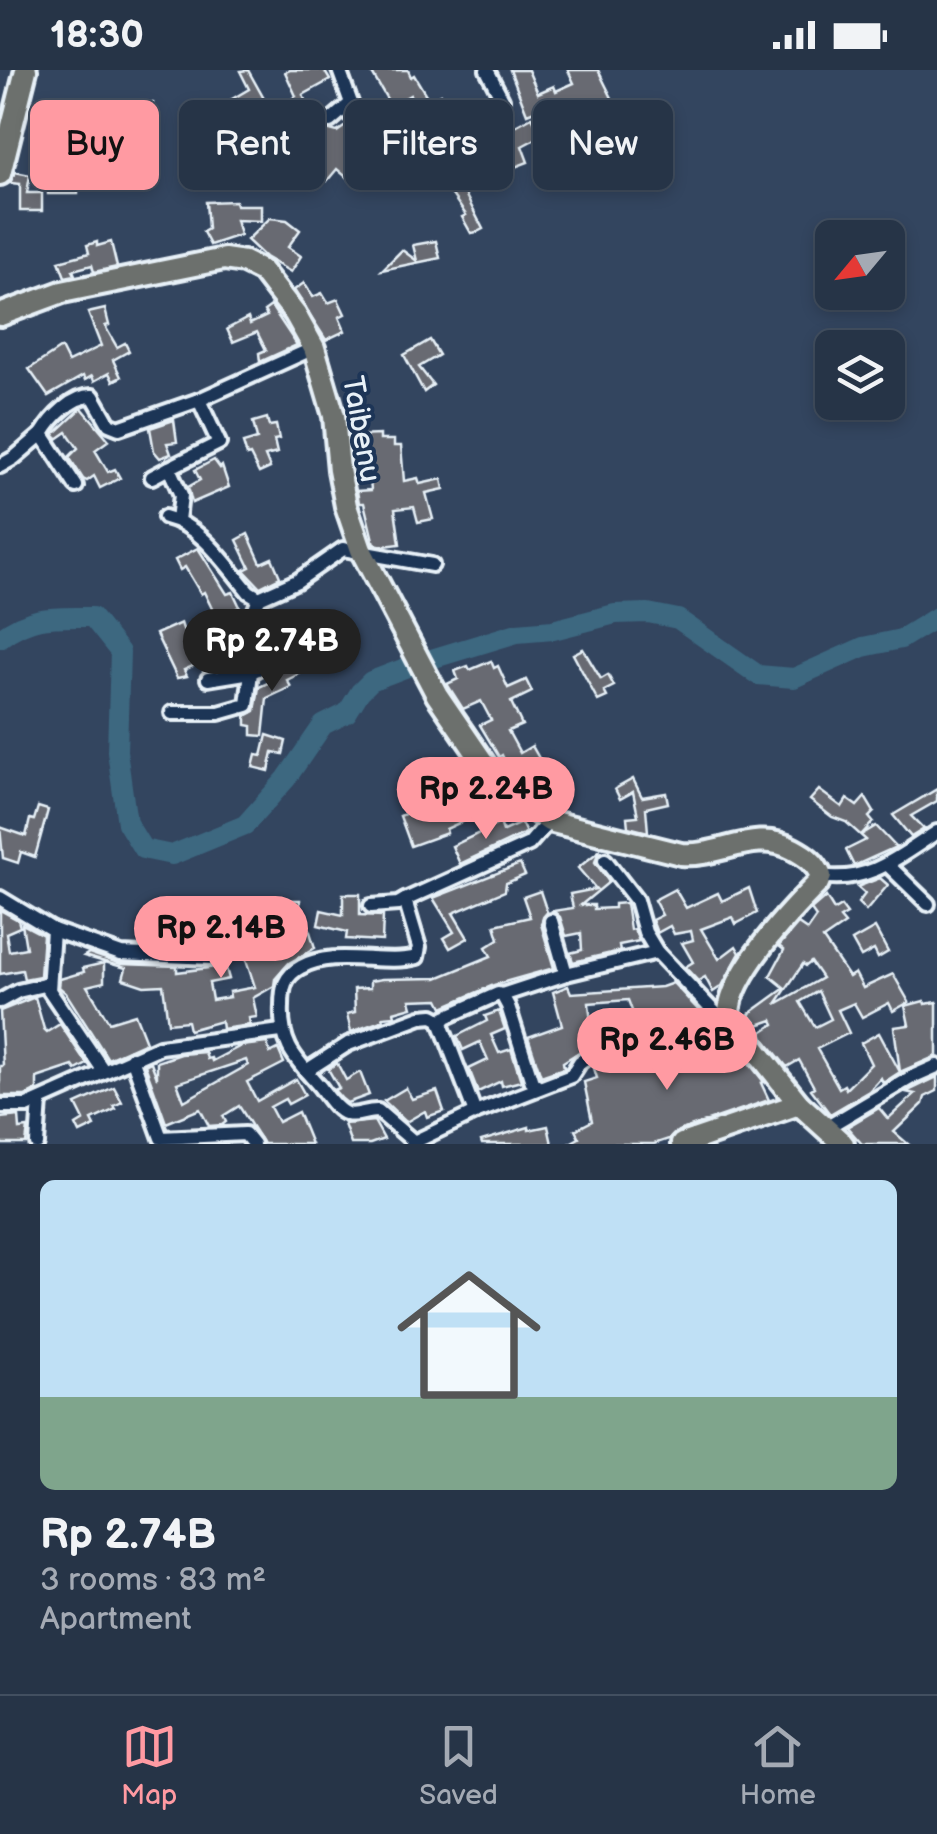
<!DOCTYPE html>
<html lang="en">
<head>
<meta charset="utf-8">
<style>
  body { margin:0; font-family:"Balsamiq Sans",sans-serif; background:#323f52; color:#f1f3f6; height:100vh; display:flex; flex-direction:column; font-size:38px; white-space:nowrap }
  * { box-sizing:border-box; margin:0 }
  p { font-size:32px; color:#a4aab4 }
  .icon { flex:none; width:55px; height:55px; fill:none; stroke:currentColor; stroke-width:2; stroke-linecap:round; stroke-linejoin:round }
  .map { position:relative; height:1074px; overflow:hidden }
  .details { display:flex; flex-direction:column; background:#263447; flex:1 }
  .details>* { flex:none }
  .banner { position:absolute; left:30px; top:30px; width:878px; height:90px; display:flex; gap:20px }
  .needle { width:65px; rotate:241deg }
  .tools { position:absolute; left:815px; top:150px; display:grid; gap:20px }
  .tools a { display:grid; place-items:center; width:90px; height:90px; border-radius:15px; background:#263447; box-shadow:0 5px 15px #0003,0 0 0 2px #424f60; font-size:50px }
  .price { position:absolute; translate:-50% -85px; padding:0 22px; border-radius:35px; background:#ff9aa2; color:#111; font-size:32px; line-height:65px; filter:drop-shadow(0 2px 5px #0008) }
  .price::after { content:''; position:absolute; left:50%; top:60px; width:30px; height:22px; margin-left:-15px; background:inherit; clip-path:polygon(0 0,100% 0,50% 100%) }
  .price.selected { background:#222; color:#fff }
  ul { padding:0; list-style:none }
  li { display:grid; align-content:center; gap:20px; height:530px; padding:0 40px }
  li+li { border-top:2px solid #424f60 }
  li span { display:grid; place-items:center; height:310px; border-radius:15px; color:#555 }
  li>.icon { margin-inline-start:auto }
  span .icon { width:180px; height:180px; fill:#fffc; stroke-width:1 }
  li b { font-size:42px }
  .pill { padding:0 35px; border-radius:15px; background:#263447; box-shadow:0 5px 15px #0003,0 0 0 2px #424f60; font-size:35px; line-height:90px }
  .pill.selected { background:#ff9aa2; color:#111 }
  .status { display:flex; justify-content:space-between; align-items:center; height:70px; padding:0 50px; background:#263447; direction:ltr }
  .status svg { height:28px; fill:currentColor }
  .dock { display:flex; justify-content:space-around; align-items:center; height:140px; border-top:2px solid #424f60; background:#263447; font-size:28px; color:#a4aab4 }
  .dock a { display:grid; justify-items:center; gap:5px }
  .dock .selected { color:#ff9aa2 }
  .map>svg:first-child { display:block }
</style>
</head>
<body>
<div class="status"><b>18:30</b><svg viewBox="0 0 49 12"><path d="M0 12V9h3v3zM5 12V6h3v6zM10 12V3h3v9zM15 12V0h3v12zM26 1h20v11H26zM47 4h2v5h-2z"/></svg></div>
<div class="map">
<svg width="937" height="1074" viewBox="0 0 937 1074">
  <rect width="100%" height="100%" fill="#33455f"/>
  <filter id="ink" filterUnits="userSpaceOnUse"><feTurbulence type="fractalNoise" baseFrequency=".01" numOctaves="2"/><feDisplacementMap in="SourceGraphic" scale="20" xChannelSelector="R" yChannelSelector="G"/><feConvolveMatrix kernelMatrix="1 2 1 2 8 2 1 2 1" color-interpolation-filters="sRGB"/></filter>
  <g filter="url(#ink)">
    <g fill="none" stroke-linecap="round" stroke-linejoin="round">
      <path stroke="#3c6880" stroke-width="20" d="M0,568C32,544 54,547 92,547L120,582L117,681L127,753L143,779L172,785L245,755L286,709L323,655L347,643L360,622L371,611L418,593L517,563L553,560L615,544L648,543L678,549L758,605L794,608L863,577L901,569L937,547"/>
    </g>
    <g fill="#676b72" stroke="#e8f1f8" stroke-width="2.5" fill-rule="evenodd">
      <polygon points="248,0 267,34 271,32 282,53 288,49 297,66 282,74 265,43 244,54 270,93 273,89 279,95 263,114 254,108 260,100 237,80 221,95 212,85 209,88 199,77 204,72 193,52 249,19 240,1"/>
      <polygon points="290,0 324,0 330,10 303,25 310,42 299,46 293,28 296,26 285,2"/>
      <polygon points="370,0 408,0 411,7 414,5 429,30 440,24 452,44 453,57 495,39 506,61 532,47 540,62 571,47 564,29 527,44 510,0 528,0 538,23 554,16 556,21 574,13 568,0 598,0 612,28 584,43 617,49 616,55 640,47 646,63 630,68 627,61 611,59 610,63 592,60 586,74 581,72 549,84 541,66 522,76 528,92 515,97 512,90 485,102 482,95 452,115 447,107 478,86 471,70 465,63 434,66 433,54 428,56 410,25 391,36"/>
      <polygon points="145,32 153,33 151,44 138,42 144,54 130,60 137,86 127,90 129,95 115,104 98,63 107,60 103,42"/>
      <polygon points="46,33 63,36 60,59 83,59 83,68 91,65 96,97 84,98 84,119 78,119 78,124 48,124"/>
      <polygon points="390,40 404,60 372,84 352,112 337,99 327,111 321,106 323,103 298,85 323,58 337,62 360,46 367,56"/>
      <polygon points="15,102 30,105 27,123 42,123 42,141 20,141 20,114 10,113"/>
      <polygon points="462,118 483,159 477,162 471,163 462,147 466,145 452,125"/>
      <polygon points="235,131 236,135 261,135 261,151 236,150 240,165 210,175 203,162 208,159 206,132"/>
      <polygon points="270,148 287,150 300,160 288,177 301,186 291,202 265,187 247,170"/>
      <polygon points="436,171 440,188 382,200 402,180 417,191 413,175"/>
      <polygon points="97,172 97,176 111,172 117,197 94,202 92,195 73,200 75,205 65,207 59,191 89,183 87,175"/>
      <polygon points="304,213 313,227 322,223 328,233 338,229 345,244 339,247 345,261 326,270 294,220"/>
      <polygon points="271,236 297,275 260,292 259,283 266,280 257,262 233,272 227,259 248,248 250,254 267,246 264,241"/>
      <polygon points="105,239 109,255 105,256 117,277 125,273 129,281 113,290 121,307 113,311 109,303 94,311 92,306 85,310 83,306 48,326 29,299 61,278 68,292 101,276 88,243"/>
      <polygon points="430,270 439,285 419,297 433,315 424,322 404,285"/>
      <polygon points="82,338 109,370 95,380 108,402 115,399 120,408 100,418 94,406 87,411 83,409 69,387 78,378 67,362 57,369 54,364"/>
      <polygon points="267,348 269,356 276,355 279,369 274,370 277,383 265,386 270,398 259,403 250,385 247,386 243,373 257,369 253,352"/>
      <polygon points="174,350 177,372 167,373 171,384 160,388 154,381 150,358"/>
      <polygon points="380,365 380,370 394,370 394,376 401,376 404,411 418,408 420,414 442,409 444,419 426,423 433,449 418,452 414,437 395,439 400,474 384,476 374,474 364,433 359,433 357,421 371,420 368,385 356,386 356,366"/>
      <polygon points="214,390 220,398 222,396 229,417 192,433 188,417 200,410 195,400"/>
      <polygon points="248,464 261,493 272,488 280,507 260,517 244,500 250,497 237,470"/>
      <polygon points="198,478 227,524 233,522 240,537 237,538 240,545 231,549 228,543 217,549 204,522 201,524 185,497 180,500 175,490"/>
      <polygon points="181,553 195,595 184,600 187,606 177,608 156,564"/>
      <polygon points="583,579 601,609 608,605 614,616 604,621 607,627 598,631 573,584"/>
      <polygon points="298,587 305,601 287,610 291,617 267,628 263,666 252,665 252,656 246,655 246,646 255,641 259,617 272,611 269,604"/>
      <polygon points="491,591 494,598 498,596 508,618 526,610 532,622 511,632 522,655 508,661 520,683 532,676 540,690 532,695 550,735 511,704 502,685 499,687 480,655 491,650 481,631 463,639 447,614 458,609 455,601 468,596 470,600"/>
      <polygon points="267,665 286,671 283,684 273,682 269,701 253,697 256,685 262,686"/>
      <polygon points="633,709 642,727 666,723 668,733 646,738 648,762 628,757 627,747 638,746 633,722 620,729 615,719"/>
      <polygon points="478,712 489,739 446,759 447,763 411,776 400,746"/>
      <polygon points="937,719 937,731 911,746 924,759 911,767 893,745"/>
      <polygon points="819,720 842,737 847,729 857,736 865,727 874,742 869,747 873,752 861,765 876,756 896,777 854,796 846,780 866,770 846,752 832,747 810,730"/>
      <polygon points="38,737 48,740 35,787 21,782 18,793 3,788 0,757 26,766 30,749 34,750"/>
      <polygon points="500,753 503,761 521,753 526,763 460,794 452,776"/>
      <polygon points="599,781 595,792 609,812 581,835 594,835 594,839 614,838 614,834 626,833 630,860 634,859 639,871 619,875 620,881 573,892 570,883 582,880 581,863 566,866 560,847 553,841 573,838 570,824 596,819 578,798"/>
      <polygon points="520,794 525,805 506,813 505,821 453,843 468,868 450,878 444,868 454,862 433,828"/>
      <polygon points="880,808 888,815 866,841 858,833 865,824 857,817"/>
      <polygon points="749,818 757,843 736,854 733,847 701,859 719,889 736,876 740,883 722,916 713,922 705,907 698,911 685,897 693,892 682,873 693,870 691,861 674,864 670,856 657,863 652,850 662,845 654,830 675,819 686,838 718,823 722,831"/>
      <polygon points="540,821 547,842 541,854 554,898 494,915 443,937 439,929 410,930 412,937 394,942 395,946 383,947 384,950 351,962 347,944 355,942 354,919 370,918 370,911 382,909 437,908 491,886 486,877 499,869 495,855 530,847 523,827"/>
      <polygon points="343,824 360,824 360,845 383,846 382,871 346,869 347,862 318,855 321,840 343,845"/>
      <path d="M826,827L834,840L841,836L847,844L840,848L845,854L823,869L849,907L855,903L863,918L893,904L909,932L893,941L889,933L862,947L854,933L838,940L849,963L817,979L839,1018L844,1015L846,1019L871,994L861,973L879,963L900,1002L883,1013L881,1008L869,1021L830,1044L811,1019L814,1017L799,990L787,997L764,969L762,962L774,954L772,950L758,955L749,944L785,918L770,906L784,880L779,876L798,854L807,860L816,847L811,840ZM811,892L822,908L776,934L803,894L806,896ZM818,921L831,949L815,957L800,932Z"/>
      <polygon points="283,830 300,830 300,851 306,849 315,878 289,893 275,909 274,916 253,928 257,947 249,948 250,955 222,959 221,951 189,960 187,951 168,953 163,915 144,916 123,909 126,898 84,886 89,883 121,894 177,896 177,902 216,897 224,891 229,909 209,913 212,930 230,927 229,922 255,917 245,887 257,880 262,884 296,869 289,843 283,843"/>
      <polygon points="0,840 18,850 20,857 6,863 9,881 26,878 22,854 43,865 40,906 24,909 22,900 0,904"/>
      <polygon points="875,858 888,882 878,888 874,880 861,887 852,871"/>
      <polygon points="104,893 104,912 87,916 109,952 135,944 146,972 108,989 66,923 59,917 60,909 84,902 83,898"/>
      <path d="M673,913L701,943L592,970V974L563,992L564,998L541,1006L528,967L562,955L553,922L568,916L571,923L662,917ZM628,930L634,946L591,955L589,933Z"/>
      <polygon points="35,927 44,959 47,962 60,954 87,994 76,1000 73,996 37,1008 37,1020 25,1026 0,1026 0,996 3,996 0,941"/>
      <polygon points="924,931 925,934 937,932 937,986 900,1002 894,957 909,955 905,936"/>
      <polygon points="499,941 505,959 491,965 499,983 511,979 521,1011 502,1016 501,1011 478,1022 469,999 488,990 480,972 463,980 457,966 487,951 485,946"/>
      <polygon points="721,958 728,966 696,978 706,997 737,978 764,1012 761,1013 769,1030 678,1061 669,1069 654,1074 568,1074 579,1068 575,1060 592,1051 584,1012 597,1008 593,995 607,990 608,997 627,993 625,985"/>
      <path d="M267,973L270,983L278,979L284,993L247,1012L257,1031L296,1009L305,1025L288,1034L285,1029L270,1037L278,1052L298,1042L311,1074H263L239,1036L223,1046L226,1052L222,1055L209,1056L200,1039L166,1053L145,995L151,992L157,1008V992L181,984L205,982L207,989L211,988L212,991L241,976ZM246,990L248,995L184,1031L177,1013Z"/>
      <polygon points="337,993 346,1010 360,1002 369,1025 347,1033 342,1029 334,1020 339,1018 328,999"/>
      <polygon points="937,1007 937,1021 925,1027 923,1034 894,1062 908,1074 862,1074 847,1057 879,1038 888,1049 915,1024 906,1022"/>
      <polygon points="114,1017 122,1032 114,1036 116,1039 92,1050 95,1056 80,1063 76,1055 84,1050 76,1034"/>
      <polygon points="406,1018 412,1029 437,1021 444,1041 427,1047 425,1041 406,1052 384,1031"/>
      <polygon points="19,1046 20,1059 28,1058 26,1074 0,1074 0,1048"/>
      <polygon points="374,1051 384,1069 370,1074 351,1074 344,1054"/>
      <polygon points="548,1056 552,1074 482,1074 481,1071 529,1057 529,1060"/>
    </g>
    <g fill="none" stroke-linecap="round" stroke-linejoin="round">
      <defs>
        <g id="minor">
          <polyline points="487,0 502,29"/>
          <polyline points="330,51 351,33 339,0"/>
          <polyline points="0,396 14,388 42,364"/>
          <polyline points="152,407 169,398"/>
          <path d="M76,416L42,364C52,347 73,325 93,326L109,354L119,358L199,330L314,278"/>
          <path d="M165,447C201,455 226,495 249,522L259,528L297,511L343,479L432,495"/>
          <polyline points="178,450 181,425 169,398 219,373 199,330"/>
          <polyline points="208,609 251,602"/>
          <polyline points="172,643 219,643 247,635 251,602 258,599 265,586 254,543 259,528"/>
          <polyline points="605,790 636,830 645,862 657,882 719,947"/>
          <polyline points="888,795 928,834"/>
          <path d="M821,806C868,814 900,786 937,762"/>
          <polyline points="0,828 53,860 49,920 103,1000"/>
          <polyline points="405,830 529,774 549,751"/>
          <path d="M371,836L398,834L405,830L419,877L417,887C382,896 334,878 301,897C284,906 282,918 282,936C280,975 295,988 320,1017C327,1026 336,1041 347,1044C357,1047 367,1040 378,1041L414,1072"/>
          <polyline points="551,851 566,904 657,882"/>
          <polyline points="53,860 121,884 212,888"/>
          <polyline points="502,925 566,904"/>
          <polyline points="0,931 18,921 48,914"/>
          <polyline points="132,988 161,1068 245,1064 253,1074"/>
          <polyline points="306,1001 348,974 421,947 433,946 442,951"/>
          <polyline points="0,1036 27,1036 160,977 281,961"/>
          <polyline points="475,1043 441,954 446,947 498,924 502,925 508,936 532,1012 538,1017"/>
          <polyline points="826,1058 912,1007 937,996"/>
          <polyline points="414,1072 475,1043 571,1006 580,992 592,984 729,946"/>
          <polyline points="37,1074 40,1031"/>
        </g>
        <g id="primary">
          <polyline points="0,104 26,0"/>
          <path d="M0,245L62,222L224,189L244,192L262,201L295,244L314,278L334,346L339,400L346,436L361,480L437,625L489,701L517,728L549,751L681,784C719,788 755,758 793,779C806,786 815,792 821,806L818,813C790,841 728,906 729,946L799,1034L843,1074"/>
          <polyline points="682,1074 799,1034"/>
        </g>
      </defs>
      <use href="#minor" stroke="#e8f1f8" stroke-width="20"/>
      <use href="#primary" stroke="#e8f1f8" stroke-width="28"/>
      <use href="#minor" stroke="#1d3557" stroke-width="12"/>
      <use href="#primary" stroke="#6c706d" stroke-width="20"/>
    </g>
  </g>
  <g text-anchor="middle" stroke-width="8" stroke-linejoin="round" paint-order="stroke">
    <g font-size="30" fill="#e8f1f8" stroke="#1d3557">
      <text transform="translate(362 359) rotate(80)" y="10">Taibenu</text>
    </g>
  </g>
</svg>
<div class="tools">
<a><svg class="needle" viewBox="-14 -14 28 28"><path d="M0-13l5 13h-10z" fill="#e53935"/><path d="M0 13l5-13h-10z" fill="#a4aab4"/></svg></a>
<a><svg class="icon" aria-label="layers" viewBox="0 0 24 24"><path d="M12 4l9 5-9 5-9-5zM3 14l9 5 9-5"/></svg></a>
</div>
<b class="price selected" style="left:272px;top:624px">Rp 2.74B</b>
<b class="price" style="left:486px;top:772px">Rp 2.24B</b>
<b class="price" style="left:221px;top:911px">Rp 2.14B</b>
<b class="price" style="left:667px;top:1023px">Rp 2.46B</b>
<div class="banner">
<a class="pill selected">Buy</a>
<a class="pill">Rent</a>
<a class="pill">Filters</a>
<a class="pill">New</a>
</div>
</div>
<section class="details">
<ul>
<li><span style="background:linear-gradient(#bfe0f5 70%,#7fa58c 0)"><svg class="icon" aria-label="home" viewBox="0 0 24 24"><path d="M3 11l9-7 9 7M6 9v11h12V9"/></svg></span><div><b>Rp 2.74B</b><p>3 rooms · 83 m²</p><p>Apartment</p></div></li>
</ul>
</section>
<nav class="dock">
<a class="selected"><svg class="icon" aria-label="map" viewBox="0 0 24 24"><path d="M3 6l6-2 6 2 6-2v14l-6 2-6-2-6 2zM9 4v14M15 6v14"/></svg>Map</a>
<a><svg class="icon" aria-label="saved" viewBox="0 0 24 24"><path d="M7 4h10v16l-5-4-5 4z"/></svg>Saved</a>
<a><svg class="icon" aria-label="home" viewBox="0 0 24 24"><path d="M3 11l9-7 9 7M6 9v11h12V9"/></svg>Home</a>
</nav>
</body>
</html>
